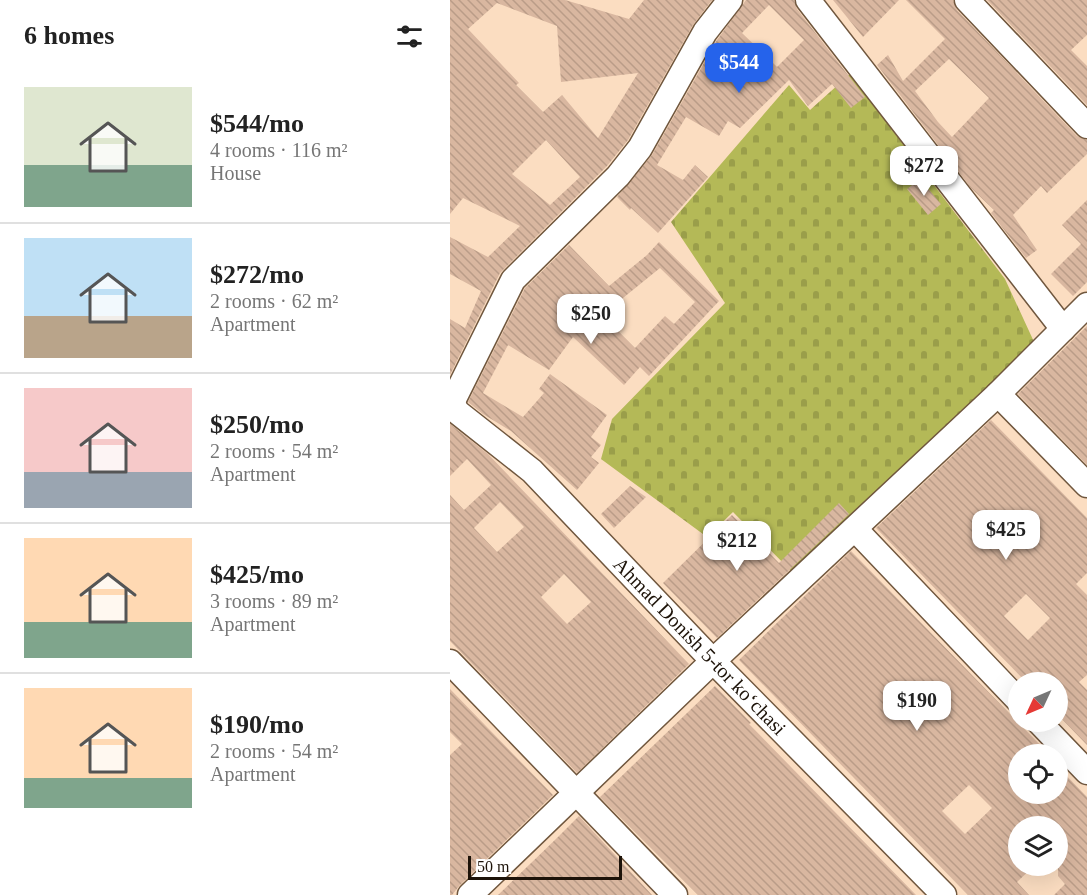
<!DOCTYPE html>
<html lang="en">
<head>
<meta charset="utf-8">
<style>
  body { margin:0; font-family:Georgia,serif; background:#f2f2f2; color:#222; height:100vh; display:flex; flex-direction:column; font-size:22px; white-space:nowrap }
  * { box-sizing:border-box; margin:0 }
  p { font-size:20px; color:#767676 }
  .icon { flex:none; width:33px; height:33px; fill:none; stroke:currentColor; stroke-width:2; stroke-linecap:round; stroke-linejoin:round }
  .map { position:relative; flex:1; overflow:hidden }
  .sheet { display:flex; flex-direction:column; background:#fff; width:450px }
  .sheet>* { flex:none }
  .needle { width:39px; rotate:226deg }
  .controls { position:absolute; left:558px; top:672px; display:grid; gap:12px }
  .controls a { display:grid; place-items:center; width:60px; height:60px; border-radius:50%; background:#fff; box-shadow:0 6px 24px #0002; font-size:30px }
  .scale { position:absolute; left:18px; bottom:15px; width:154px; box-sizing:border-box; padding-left:6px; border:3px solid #1d1309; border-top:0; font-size:16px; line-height:21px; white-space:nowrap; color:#1d1309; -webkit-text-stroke:4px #fff; paint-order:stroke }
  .price { position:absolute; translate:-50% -51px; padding:0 14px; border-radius:12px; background:#fff; color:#222; font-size:20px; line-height:39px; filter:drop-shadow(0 2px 3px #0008) }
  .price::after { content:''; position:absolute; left:50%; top:36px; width:18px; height:14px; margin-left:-9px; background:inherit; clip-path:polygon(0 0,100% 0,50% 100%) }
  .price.on { background:#2563eb; color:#fff }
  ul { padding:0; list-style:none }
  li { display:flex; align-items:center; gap:18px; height:150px; padding:0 24px }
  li+li { border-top:2px solid #e0e0e0 }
  li span { display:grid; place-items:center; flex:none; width:168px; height:120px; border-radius:0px; color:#555 }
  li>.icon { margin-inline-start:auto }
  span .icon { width:72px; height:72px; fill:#fffc; stroke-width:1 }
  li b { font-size:26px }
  h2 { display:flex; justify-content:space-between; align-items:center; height:72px; padding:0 24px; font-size:26px }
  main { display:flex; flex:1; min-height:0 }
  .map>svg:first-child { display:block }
</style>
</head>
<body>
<main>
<section class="sheet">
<h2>6 homes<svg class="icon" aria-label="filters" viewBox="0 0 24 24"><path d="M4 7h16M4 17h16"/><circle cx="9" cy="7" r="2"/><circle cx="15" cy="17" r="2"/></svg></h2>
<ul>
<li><span style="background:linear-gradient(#dfe7d0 65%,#7fa58c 0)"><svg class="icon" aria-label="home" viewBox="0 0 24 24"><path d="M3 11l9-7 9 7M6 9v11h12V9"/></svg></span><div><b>$544/mo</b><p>4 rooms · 116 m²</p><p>House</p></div></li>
<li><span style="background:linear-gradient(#bfe0f5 65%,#b9a48a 0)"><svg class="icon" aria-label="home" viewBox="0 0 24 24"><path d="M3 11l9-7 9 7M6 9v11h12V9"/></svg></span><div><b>$272/mo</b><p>2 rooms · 62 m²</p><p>Apartment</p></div></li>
<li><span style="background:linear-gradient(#f6c9c9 70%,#9aa5b1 0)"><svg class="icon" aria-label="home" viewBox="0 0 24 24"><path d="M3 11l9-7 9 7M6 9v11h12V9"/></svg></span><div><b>$250/mo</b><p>2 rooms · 54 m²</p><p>Apartment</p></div></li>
<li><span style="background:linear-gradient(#ffd9b3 70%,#7fa58c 0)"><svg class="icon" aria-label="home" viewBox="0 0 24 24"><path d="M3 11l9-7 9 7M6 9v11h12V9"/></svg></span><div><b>$425/mo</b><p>3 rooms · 89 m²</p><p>Apartment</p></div></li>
<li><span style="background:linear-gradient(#ffd9b3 75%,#7fa58c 0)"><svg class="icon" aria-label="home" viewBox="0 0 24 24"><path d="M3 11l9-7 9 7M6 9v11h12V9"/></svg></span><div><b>$190/mo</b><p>2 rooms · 54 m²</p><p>Apartment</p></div></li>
</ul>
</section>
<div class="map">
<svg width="637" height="895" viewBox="0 0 637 895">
  <defs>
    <pattern id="cemetery-stones" width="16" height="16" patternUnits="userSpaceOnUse" patternTransform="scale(1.5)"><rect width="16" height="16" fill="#b4b957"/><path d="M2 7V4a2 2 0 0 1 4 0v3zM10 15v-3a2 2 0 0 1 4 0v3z" fill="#9a9e4a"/></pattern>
    <pattern id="building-back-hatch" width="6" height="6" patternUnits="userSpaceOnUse" patternTransform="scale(1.5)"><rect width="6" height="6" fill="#d9b7a0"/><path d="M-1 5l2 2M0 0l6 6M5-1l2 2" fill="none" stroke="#ba9c88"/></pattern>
  </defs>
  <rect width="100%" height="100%" fill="#fbddc1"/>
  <polygon fill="url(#cemetery-stones)" points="400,74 555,279 585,344 342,572 283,512 257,537 151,459 162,419 275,303 221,222 339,85 360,110"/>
  <g fill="url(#building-back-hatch)" fill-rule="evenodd">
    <path d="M0,0H115L179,19L194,0H262L243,25L178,140L157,166L50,273L0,375V319L15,328L31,291L0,274V237L38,257L70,226L13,198L0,214ZM47,3L107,26L111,82L188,73L148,138L112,95L93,112L66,85L69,83L18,29ZM96,140L130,177L100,205L62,174Z"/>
    <path d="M296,0H344L347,9L415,97L401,108L382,84L358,106L339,80L290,128L278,121L269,136L236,117L207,165L233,180L245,165L258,177L208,233L181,208L180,210L167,197L202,155L267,40ZM319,5L354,40L327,67L292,33Z"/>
    <polygon points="383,0 449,0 413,37"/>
    <path d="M456,0H503L507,10L627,136L637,140V154L597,193L591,186L563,215L587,250L576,258L541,213L544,210L521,188L427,65L438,55L453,81L495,39ZM499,59L539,98L502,137L488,122L465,91Z"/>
    <polygon points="537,0 637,0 637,35 621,50 637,66 637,105"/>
    <polygon points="470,179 491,204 478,215 457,189"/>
    <polygon points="637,200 637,282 623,296 601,274 631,244 612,225"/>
    <path d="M209,242L269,301L199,376L190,367L174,385L123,337L99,370L58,345L33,393L73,417L94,393L89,389L100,374L157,415L141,437L151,445L141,457L149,463L127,490L61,431L33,414L18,402L75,288L119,245L159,286L197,255ZM210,268L245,302L224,324L215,316L185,348L152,315Z"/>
    <polygon points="637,326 637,465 568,394"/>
    <path d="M541,420L637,518V573L626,584L637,595V675L629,682L637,690V745L608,715V682H576L426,528ZM576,594L600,618L578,640L554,616Z"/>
    <path d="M0,424L38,454L239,664L127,773L0,641V495L14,510L41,485L17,459L0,476ZM50,502L74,527L47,552L24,528ZM114,574L141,602L117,624L91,597Z"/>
    <polygon points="180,486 196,497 164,528 151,514"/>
    <polygon points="389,503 399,514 267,638 213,583 282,515 329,563"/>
    <path d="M401,551L599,754H568V794H608V767L637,797V895H604L615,884L608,876V826H568V866H584L567,882L579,895H518L289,660ZM519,785L542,808L515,834L492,811Z"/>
    <polygon points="265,686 301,723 299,724 466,895 248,895 150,797"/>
    <polygon points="0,689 103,795 10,885 2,895 0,895 0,755 12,744 0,732"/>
    <polygon points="129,816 202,895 48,895 108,837"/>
  </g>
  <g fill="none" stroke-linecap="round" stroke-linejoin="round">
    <defs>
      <g id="minor">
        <polyline points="280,0 255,32 190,148 168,176 63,280 3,401 6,411 82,471 263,661 494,895"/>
        <polyline points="358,0 613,329"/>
        <polyline points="517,0 637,126"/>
        <polyline points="548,394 637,485"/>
        <polyline points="405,529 568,700"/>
        <polyline points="0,662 225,895"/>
        <polyline points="589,722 637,772"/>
        <polyline points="20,895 263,661 548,394 637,305"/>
      </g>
    </defs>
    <use href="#minor" stroke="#70573e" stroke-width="27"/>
    <use href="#minor" stroke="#fff" stroke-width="24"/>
  </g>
  <g text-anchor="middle" stroke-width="5" stroke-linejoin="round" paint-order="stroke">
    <g font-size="20" fill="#1d1309" stroke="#fff">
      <text transform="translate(250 646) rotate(46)" y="7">Ahmad Donish 5-tor koʻchasi</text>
    </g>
  </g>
</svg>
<div class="controls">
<a><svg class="needle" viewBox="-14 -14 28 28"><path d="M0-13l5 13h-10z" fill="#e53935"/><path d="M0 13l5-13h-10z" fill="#767676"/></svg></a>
<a><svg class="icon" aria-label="locate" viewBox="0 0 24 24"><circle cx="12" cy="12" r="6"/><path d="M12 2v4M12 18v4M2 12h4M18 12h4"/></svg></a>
<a><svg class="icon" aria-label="layers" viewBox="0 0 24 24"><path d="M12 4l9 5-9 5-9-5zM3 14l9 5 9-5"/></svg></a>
</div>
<div class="scale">50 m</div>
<b class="price on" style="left:289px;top:94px">$544</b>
<b class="price" style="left:474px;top:197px">$272</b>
<b class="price" style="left:141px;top:345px">$250</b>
<b class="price" style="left:556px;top:561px">$425</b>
<b class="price" style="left:287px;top:572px">$212</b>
<b class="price" style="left:467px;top:732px">$190</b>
</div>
</main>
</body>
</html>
